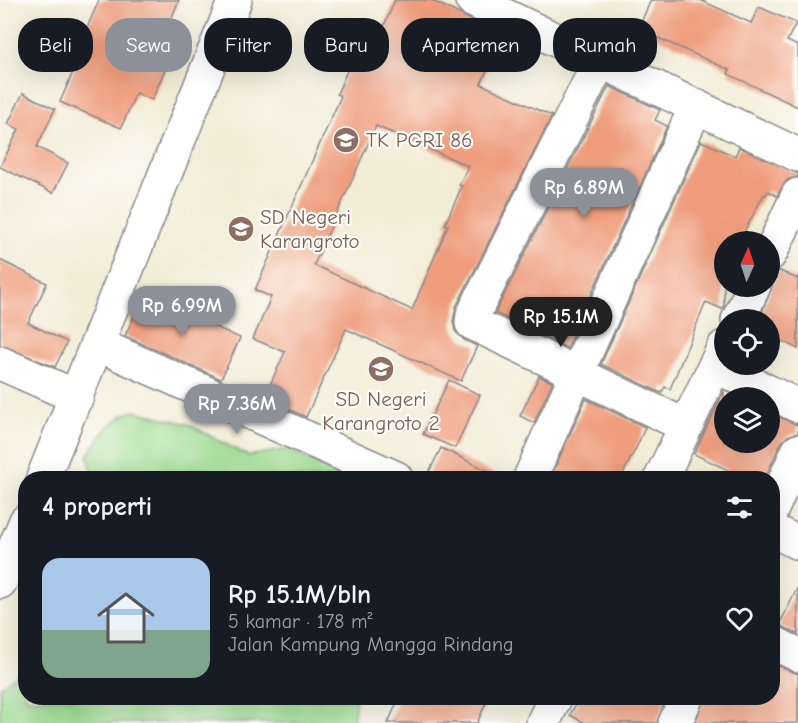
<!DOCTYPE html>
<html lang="id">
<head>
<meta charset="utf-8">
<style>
  body { margin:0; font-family:"Comic Neue",sans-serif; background:#242831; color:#f1f3f6; height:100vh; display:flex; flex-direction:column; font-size:22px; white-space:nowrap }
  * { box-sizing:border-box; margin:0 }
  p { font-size:20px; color:#9ea1a6 }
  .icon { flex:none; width:33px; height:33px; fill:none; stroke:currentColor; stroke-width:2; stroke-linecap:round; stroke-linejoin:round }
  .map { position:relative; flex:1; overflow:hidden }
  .details { position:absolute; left:18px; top:471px; width:762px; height:234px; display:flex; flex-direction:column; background:#171b24; border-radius:24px; box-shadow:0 6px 24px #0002 }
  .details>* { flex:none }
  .banner { position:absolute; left:18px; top:18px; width:762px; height:54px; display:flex; gap:12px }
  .needle { width:39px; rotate:3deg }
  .tools { position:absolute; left:714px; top:231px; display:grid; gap:12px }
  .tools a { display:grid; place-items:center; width:66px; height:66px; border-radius:50%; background:#171b24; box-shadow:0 6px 24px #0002; font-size:30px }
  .price { position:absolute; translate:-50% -51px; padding:0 14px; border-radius:21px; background:#8c9099; color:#fff; font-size:20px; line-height:39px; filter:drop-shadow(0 2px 3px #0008) }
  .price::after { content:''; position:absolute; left:50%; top:36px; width:18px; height:14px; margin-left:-9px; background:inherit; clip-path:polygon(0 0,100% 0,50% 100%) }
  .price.active { background:#222; color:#fff }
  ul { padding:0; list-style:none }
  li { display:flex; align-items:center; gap:18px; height:150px; padding:0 24px }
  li+li { border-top:2px solid #363941 }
  li span { display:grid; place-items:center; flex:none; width:168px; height:120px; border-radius:18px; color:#555 }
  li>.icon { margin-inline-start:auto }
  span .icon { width:72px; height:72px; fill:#fffc; stroke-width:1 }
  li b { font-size:26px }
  h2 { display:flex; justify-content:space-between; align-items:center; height:72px; padding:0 24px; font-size:26px }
  .pill { padding:0 21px; border-radius:24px; background:#171b24; box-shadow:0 6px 24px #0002; font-size:21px; line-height:54px }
  .pill.active { background:#8c9099; color:#fff }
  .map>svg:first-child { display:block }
</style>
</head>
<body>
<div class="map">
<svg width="798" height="723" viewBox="0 0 798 723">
  <rect width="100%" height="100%" fill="#fdfcf7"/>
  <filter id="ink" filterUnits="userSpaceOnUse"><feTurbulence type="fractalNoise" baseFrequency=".0167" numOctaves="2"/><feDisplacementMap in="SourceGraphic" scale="12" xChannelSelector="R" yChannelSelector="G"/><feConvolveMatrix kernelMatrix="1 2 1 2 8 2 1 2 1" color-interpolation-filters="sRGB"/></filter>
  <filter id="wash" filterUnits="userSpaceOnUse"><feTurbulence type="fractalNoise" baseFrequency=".008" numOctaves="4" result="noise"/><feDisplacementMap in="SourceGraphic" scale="24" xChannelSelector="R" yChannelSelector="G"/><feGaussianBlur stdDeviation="1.35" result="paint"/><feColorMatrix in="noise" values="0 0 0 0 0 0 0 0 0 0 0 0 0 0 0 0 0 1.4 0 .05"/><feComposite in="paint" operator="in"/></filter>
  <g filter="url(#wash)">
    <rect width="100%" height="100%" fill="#f2edd7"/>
    <g fill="#9bda90" stroke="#5e7e66" stroke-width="1.5">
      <path d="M135,411L188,424L248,456L288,449L344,478H93L88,455C102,436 111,416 135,411Z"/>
      <polygon points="25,668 26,698 356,698 353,723 0,723 0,687"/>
    </g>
    <g id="blocks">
      <g fill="#ef9d7d" fill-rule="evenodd">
        <polygon points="99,0 179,0 158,51 171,56 152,100 136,93 121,128 60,102 75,67 71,65"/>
        <path d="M395,0H431L502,35L481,84L552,116L456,307L453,321L455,331L464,340L477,346L461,381L346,329L306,417L264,398L285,352L253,339L271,297L255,290L341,96L337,94L359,43L374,49ZM376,126L468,166L459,185L462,186L445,224L448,225L412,310L314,265Z"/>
        <polygon points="651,0 700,0 751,23 759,7 796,23 787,41 798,46 798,107 728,74 730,70 638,29"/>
        <polygon points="609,86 660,110 655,120 667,126 567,348 495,313"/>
        <polygon points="23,93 55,109 37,147 68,163 53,193 0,167 19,129 8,124"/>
        <polygon points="701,141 735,156 739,147 798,173 798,177 787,180 777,196 768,191 766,195 764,194 739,242 724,242 724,305 722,309 706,302 670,389 665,387 661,393 601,364"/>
        <polygon points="0,260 47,283 28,323 67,342 55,367 0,345"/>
        <polygon points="778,270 797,279 798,276 798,349 770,335 775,320 759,320"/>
        <polygon points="144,295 240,338 221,379 125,336"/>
        <polygon points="539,376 552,382 534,423 520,416"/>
        <polygon points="449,380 480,395 455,448 423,434"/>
        <polygon points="724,391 724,442 770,442 770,413 798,425 798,433 788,436 781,443 765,478 724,478 728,470 694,454"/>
        <polygon points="586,399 645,427 638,444 621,478 550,478"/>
        <polygon points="441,448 503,478 426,478"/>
        <polygon points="798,587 798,634 779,625"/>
        <polygon points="772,663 798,674 798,723 695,723 704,698 772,698"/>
        <polygon points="399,698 488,698 477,723 388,723"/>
        <polygon points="579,698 666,698 657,723 585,723 570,715"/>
      </g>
    </g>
  </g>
  <g filter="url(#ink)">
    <use href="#blocks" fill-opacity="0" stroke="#8a8889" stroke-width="1.5"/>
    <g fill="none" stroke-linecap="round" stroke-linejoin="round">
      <defs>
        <g id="minor">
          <polyline points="472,0 798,155"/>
          <polyline points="600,61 473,315 472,323 686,426"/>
          <polyline points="770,254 798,195"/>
          <polyline points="738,320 754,286"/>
          <polyline points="99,345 396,478"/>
          <polyline points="0,363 77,397"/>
          <polyline points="715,366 798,406"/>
          <polyline points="43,478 235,0"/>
          <polyline points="530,478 696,106"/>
          <polyline points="661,478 724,347"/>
          <polyline points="772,509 798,451"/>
          <polyline points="772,530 798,543"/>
          <polyline points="0,582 26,521"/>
          <polyline points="772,642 798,655"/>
          <polyline points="543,723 555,698"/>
          <polyline points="675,723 686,698"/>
        </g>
      </defs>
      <use href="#minor" stroke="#8a8889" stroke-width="36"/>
      <use href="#minor" stroke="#fff" stroke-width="33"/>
    </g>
  </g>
  <defs>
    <symbol id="school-disc" viewBox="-11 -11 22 22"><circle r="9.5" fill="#8d6e63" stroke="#fdfcf7"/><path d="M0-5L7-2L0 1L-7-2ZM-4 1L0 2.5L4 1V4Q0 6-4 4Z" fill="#fff"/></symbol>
  </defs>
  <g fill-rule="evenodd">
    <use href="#school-disc" x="331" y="125" width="30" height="30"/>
    <use href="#school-disc" x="226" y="214" width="30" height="30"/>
    <use href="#school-disc" x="366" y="354" width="30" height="30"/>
  </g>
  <g text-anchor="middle" stroke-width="4.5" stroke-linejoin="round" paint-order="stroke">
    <g font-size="21" fill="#785e54" stroke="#fdfcf7" text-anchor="start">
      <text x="366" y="147">TK PGRI 86</text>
      <text x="260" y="224">SD Negeri<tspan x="260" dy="24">Karangroto</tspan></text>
      <text x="381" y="406" text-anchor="middle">SD Negeri<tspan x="381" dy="24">Karangroto 2</tspan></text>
    </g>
  </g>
</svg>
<div class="tools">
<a><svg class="needle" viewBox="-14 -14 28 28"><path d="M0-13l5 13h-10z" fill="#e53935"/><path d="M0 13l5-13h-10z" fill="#9ea1a6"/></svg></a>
<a><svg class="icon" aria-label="locate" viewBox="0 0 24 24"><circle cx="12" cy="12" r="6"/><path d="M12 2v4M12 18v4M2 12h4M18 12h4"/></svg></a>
<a><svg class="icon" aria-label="layers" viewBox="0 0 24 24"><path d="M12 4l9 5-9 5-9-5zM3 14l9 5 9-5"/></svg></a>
</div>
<b class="price" style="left:584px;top:219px">Rp 6.89M</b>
<b class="price" style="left:182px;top:337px">Rp 6.99M</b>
<b class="price active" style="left:561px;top:348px">Rp 15.1M</b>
<b class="price" style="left:237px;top:435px">Rp 7.36M</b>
<div class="banner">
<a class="pill">Beli</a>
<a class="pill active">Sewa</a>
<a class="pill">Filter</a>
<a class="pill">Baru</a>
<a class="pill">Apartemen</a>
<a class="pill">Rumah</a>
</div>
<section class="details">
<h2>4 properti<svg class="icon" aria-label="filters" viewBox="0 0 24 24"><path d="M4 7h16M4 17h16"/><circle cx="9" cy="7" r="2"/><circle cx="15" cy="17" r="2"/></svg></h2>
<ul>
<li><span style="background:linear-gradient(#a9c7e8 60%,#7fa58c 0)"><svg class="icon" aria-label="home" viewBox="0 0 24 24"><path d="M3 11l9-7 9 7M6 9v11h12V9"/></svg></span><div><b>Rp 15.1M/bln</b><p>5 kamar · 178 m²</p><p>Jalan Kampung Mangga Rindang</p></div><svg class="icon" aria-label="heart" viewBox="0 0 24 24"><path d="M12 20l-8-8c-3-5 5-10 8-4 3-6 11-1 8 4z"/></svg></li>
</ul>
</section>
</div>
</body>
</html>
